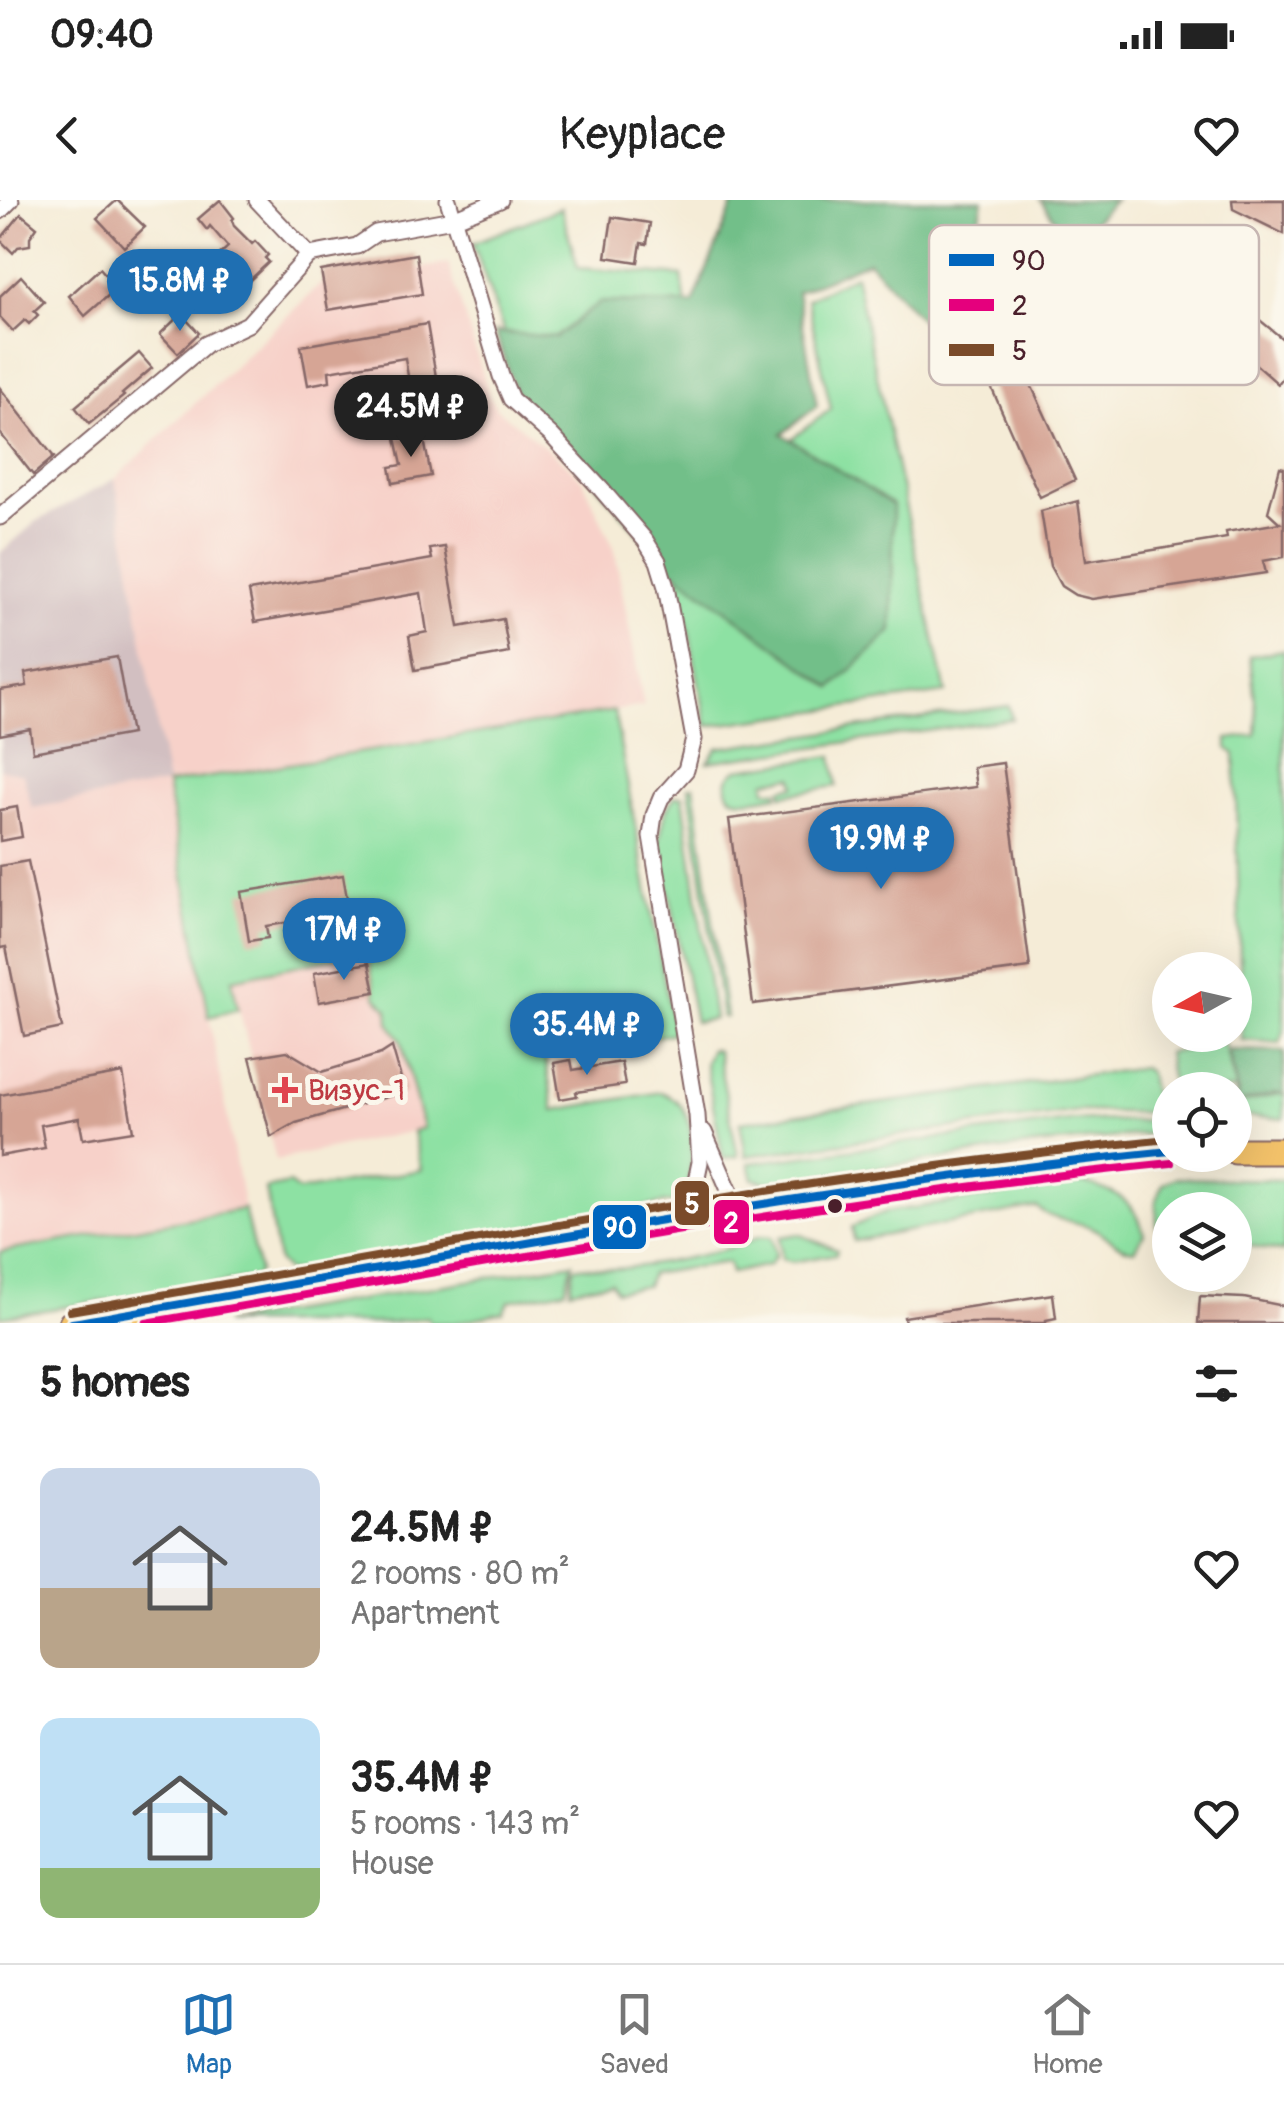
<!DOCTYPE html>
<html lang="en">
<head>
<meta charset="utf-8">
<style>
  body { margin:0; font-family:Pangolin,sans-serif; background:#f2f2f2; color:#222; height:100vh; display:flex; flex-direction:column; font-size:38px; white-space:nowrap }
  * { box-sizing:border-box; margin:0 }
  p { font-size:32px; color:#767676 }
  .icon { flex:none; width:55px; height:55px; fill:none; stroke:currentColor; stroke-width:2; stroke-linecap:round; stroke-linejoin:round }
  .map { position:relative; height:1123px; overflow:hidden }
  .drawer { display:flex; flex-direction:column; background:#fff; flex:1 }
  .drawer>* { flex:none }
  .needle { width:65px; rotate:262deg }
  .buttons { position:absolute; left:1152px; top:752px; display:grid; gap:20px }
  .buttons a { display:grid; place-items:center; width:100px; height:100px; border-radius:50%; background:#fff; box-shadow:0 10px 40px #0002; font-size:50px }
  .price { position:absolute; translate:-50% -85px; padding:0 22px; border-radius:35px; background:#1f6fb2; color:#fff; font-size:32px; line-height:65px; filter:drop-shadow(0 2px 5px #0008) }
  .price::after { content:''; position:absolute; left:50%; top:60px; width:30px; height:22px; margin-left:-15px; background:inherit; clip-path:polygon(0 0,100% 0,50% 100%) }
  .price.on { background:#222; color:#fff }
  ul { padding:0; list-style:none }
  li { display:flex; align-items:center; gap:30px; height:250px; padding:0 40px }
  li span { display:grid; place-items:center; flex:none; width:280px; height:200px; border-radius:20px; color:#555 }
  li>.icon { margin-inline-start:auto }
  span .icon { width:120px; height:120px; fill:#fffc; stroke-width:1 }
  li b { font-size:42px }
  h2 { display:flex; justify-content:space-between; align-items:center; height:120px; padding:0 40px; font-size:42px }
  .status { display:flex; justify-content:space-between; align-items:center; height:70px; padding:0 50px; background:#fff; direction:ltr }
  .status svg { height:28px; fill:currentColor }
  header { display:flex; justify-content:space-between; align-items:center; height:130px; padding:0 40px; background:#fff; font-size:45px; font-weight:600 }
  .menu { display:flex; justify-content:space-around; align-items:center; height:140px; border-top:2px solid #e0e0e0; background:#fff; font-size:28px; color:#767676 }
  .menu a { display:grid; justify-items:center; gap:5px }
  .menu .on { color:#1f6fb2 }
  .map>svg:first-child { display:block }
</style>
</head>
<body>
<div class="status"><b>09:40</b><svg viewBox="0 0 49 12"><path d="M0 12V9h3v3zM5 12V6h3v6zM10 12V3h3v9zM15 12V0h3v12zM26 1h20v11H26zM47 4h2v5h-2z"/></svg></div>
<header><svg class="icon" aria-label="back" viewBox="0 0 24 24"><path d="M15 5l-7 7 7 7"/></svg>Keyplace<svg class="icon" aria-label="heart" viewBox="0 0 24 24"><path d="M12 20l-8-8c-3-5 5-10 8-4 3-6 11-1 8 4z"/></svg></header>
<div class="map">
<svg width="1284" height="1123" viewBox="0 0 1284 1123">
  <rect width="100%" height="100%" fill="#fbf7ec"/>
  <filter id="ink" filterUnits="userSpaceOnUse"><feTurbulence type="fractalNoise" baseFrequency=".01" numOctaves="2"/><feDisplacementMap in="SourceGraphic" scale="20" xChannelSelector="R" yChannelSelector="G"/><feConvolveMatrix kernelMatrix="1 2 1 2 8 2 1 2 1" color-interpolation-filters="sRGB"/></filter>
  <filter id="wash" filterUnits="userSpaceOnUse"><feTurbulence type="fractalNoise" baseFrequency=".0048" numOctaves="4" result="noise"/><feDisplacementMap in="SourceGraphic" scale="40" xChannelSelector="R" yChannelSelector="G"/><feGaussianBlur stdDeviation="2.25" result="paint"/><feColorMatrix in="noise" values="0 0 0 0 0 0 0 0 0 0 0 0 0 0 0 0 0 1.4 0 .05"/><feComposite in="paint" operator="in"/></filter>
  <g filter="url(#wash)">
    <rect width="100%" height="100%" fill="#f5ecd7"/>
    <g fill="#f7d1c9">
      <polygon points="415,54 418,69 448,63 490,197 496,208 570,267 583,281 614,348 644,506 167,584 244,1009 0,1052 0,353 36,322 115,279 323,82 321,71"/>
      <polygon points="367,751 388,809 389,823 401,840 423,929 276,960 232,779"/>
    </g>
    <polygon fill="#d2bfc1" points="115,279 167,584 32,608 23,574 0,569 0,353 36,322"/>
    <g fill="#8de1a3" stroke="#6c8067" stroke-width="2.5">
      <polygon points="561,8 578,68 682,76 689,130 778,249 831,209 807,99 855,75 946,493 707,526 676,365 524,191 473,43"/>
      <polygon points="1284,450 1284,827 1280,843 1242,840 1235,554 1228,549 1228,539 1256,535 1257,520 1250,456"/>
      <polygon points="1009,506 1012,519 708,562 718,548"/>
      <path d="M614,511L674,833L632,842L630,827L543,844L554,910L661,892C668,895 676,899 681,906C698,931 695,979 677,1001L288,1072L278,1061L266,989L289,984L299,991L421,970L413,931L423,928L401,840L389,823L388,809L376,797L367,751L232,779L238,809L209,817L167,584Z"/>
      <path d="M833,556L837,586L782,595L781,589L795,586L793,577L765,581L766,590H777L778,595C764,597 730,608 727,588C726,579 731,573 738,569Z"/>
      <polygon points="694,586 726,817 722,817 689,587"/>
      <polygon points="675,596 683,596 714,819 695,822 659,641 666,610"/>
      <polygon points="1224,843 1240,904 1278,894 1284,895 1284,919 1235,916 1235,890 1173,890 1167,853"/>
      <polygon points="711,849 717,851 738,956 723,958 705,862"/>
      <polygon points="1143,868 1149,873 1156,913 1079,911 746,956 740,922"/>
      <polygon points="1075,920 1157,921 1157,933 1037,945 770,983 753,979 749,963"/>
      <polygon points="1175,978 1284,980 1284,1052 1235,1043 1235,1010 1170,1010 1170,1030 1157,1028 1156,1001 1163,984"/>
      <path d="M1084,983C1116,992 1135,1000 1144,1034L1134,1050C1118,1049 1105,1033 1090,1027C1072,1019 1051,1022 1037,1007L854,1041L852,1027L885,1012Z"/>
      <polygon points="244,1009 259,1072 254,1078 0,1117 0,1052"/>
      <polygon points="799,1034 837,1050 836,1054 793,1062 782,1059 780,1037"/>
      <path d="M759,1036L772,1037L776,1055L769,1065L731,1073L728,1062L651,1074L646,1086L616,1091L611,1082L570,1090L574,1068C589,1064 599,1070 613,1069C647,1067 732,1052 759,1036Z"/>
      <polygon points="573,1063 565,1090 509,1101 503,1112 455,1123 431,1123 427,1117 391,1123 224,1123"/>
    </g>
    <g fill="#72bf89" stroke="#5e6f5a" stroke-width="2.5">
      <polygon points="735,0 983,0 977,37 992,69 987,85 1016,92 1019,108 1005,122 983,128 977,156 936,136 868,61 797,92 817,206 782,234 893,305 892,431 832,488 668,367 515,191 495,132 556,137 600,102 693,104"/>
      <polygon points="1040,0 1115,0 1087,28 1061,28"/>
      <polygon points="1228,850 1284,851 1284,894 1277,893 1240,903"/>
    </g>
    <g id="blocks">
      <g fill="#d6a595">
        <polygon points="117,0 145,27 124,47 97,18"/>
        <polygon points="220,0 234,18 232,20 234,26 252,44 255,41 268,55 265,58 269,62 250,80 243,74 239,78 218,56 228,47 210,26 207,30 198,19"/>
        <polygon points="1232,0 1284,0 1284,34 1233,9"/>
        <polygon points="21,14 37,27 30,37 30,45 18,47 13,53 0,40"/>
        <polygon points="612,17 650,23 647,44 641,43 638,62 606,57"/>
        <polygon points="416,54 422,94 328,110 321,71"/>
        <polygon points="100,68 117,88 85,116 69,96"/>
        <polygon points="176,70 193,90 179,103 161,84"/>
        <polygon points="21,76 44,102 34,111 38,115 29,124 25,120 13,131 0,117 0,96"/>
        <polygon points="1239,103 1284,140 1284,176 1278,184 1243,153 1238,159 1226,148 1231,143 1220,133 1224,128 1222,125"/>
        <polygon points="181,114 199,133 178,153 160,134"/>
        <polygon points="1069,114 1084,149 1026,174 1075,280 1040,297 992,189 990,167 997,154 1013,142"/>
        <polygon points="427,124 436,177 409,182 405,158 329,171 330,181 308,185 301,146"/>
        <polygon points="139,153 152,168 122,194 124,196 89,224 75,207"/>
        <polygon points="0,188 54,257 33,275 0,233"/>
        <polygon points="423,234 431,276 393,283 390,267 402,265 396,238"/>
        <polygon points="1280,267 1284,268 1284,357 1263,361 1266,373 1092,399 1075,395 1061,386 1050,366 1041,311 1078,301 1086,361 1227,338 1226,332 1280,323 1268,312"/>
        <polygon points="445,347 459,427 503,419 509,453 415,470 409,436 427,432 421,393 255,422 249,391 432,359 430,349"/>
        <polygon points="117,457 131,534 33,552 30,529 0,535 0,490 27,486 25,473"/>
        <polygon points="1003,563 1030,768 753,804 729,619 976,587 973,567"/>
        <polygon points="17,607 22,637 0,641 0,610"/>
        <polygon points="28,661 62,828 24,836 6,747 0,748 0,666"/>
        <polygon points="343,675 347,698 330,701 332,715 266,726 268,738 249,741 241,692"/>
        <polygon points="369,763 375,792 319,802 314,773"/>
        <polygon points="392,847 405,892 296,923 271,937 250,857 287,851 322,872 381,854"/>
        <polygon points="571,860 573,870 621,862 625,885 576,892 577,896 560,899 554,863"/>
        <polygon points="123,873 133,931 83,939 79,918 41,925 45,948 0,956 0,895"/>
        <polygon points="1053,1094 1056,1118 1046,1120 1046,1123 905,1123 904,1117"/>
        <polygon points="1200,1096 1244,1098 1284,1106 1284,1123 1198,1123"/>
      </g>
    </g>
  </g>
  <g filter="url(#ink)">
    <use href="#blocks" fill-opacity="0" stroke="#866767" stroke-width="2.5"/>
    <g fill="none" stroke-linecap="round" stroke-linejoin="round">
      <defs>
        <g id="street">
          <polyline points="257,0 309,55"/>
          <polyline points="448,0 501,176 511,199 551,235 601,289 645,340 658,361 666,387 694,539 686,570 661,598 654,615 651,636 697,915 700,962 689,1015"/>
          <polyline points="0,11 11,0"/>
          <polyline points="0,317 206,144 248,124 309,55 357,46 376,33 453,19 500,0"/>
          <polyline points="704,932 736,1006"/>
        </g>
        <g id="primary">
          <polyline points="1235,951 1284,951"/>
          <path d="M72,1123C438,1062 801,982 1170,951"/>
        </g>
      </defs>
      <use href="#street" stroke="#866767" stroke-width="19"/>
      <use href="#primary" stroke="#866767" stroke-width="29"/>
      <use href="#street" stroke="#fff" stroke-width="15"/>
      <use href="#primary" stroke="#f3c26a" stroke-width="25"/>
      <defs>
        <path id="bus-1" d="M72,1123C437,1060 801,988 1170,951"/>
        <path id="bus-2" d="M146,1123C487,1064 826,998 1171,963"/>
        <path id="bus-3" d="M70,1111C436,1048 799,975 1169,939"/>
      </defs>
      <use href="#bus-1" stroke="#fbf7ec" stroke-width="15"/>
      <use href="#bus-2" stroke="#fbf7ec" stroke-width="15"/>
      <use href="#bus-3" stroke="#fbf7ec" stroke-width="15"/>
      <use href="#bus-1" stroke="#0065bd" stroke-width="8"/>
      <use href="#bus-2" stroke="#e5007d" stroke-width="8"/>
      <use href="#bus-3" stroke="#7a4b2a" stroke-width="8"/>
    </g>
  </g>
  <path fill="#e0444e" stroke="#fbf7ec" stroke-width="4" d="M280 875h10v10h10v10h-10v10h-10v-10h-10v-10h10z"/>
  <circle fill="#4a1f2b" stroke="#fbf7ec" stroke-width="4" cx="835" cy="1006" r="9"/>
  <g text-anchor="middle" stroke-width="10" stroke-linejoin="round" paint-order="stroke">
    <g font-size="30" fill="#be3a42" stroke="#fbf7ec" text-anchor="start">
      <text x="308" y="900">Визус-1</text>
    </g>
  </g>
  <rect x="929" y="25" width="330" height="160" rx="15" fill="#fbf7ec" stroke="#c6b6b2" stroke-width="2.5"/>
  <rect x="949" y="54" width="45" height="12" fill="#0065bd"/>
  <rect x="949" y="99" width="45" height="12" fill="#e5007d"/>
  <rect x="949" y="144" width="45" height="12" fill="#7a4b2a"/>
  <g font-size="28" fill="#4a1f2b">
    <text x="1012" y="70">90</text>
    <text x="1012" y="115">2</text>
    <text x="1012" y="160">5</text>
  </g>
  <g stroke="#fbf7ec" stroke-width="4">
    <rect x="673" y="979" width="38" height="48" rx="10" fill="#7a4b2a"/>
    <rect x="712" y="998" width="39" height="48" rx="10" fill="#e5007d"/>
    <rect x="591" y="1003" width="57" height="48" rx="10" fill="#0065bd"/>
  </g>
  <g font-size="28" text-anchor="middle" font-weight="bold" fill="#fff">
    <text x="692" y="1013">5</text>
    <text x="731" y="1032">2</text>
    <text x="620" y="1037">90</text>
  </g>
</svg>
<div class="buttons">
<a><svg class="needle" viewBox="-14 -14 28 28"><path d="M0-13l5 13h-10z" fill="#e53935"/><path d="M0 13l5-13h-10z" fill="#767676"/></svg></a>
<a><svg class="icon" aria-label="locate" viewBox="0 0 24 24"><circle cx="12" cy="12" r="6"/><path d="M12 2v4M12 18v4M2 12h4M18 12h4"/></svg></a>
<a><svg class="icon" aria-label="layers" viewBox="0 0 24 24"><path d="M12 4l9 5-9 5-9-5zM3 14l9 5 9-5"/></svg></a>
</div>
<b class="price" style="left:180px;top:134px">15.8M ₽</b>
<b class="price on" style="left:411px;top:260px">24.5M ₽</b>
<b class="price" style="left:881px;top:692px">19.9M ₽</b>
<b class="price" style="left:344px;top:783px">17M ₽</b>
<b class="price" style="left:587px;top:878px">35.4M ₽</b>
</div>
<section class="drawer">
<h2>5 homes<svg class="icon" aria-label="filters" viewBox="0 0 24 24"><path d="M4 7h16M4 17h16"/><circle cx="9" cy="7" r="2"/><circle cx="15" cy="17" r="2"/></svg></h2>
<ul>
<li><span style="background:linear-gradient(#c9d6e8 60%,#b9a48a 0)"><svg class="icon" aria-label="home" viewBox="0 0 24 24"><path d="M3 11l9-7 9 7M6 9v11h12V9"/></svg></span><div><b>24.5M ₽</b><p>2 rooms · 80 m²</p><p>Apartment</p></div><svg class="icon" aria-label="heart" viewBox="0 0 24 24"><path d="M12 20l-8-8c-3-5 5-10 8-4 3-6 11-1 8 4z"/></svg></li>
<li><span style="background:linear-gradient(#bfe0f5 75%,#8fb573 0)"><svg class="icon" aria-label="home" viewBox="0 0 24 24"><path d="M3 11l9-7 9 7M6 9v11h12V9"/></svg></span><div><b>35.4M ₽</b><p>5 rooms · 143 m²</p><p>House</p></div><svg class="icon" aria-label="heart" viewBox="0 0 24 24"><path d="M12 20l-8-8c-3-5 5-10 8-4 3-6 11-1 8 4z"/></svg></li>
</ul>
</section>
<nav class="menu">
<a class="on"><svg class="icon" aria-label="map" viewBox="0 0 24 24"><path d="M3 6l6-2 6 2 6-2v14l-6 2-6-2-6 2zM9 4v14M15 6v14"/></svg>Map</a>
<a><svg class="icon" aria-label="saved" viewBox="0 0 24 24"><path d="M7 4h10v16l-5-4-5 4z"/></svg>Saved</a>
<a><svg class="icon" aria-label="home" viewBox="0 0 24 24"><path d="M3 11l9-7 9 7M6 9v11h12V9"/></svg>Home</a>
</nav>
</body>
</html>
